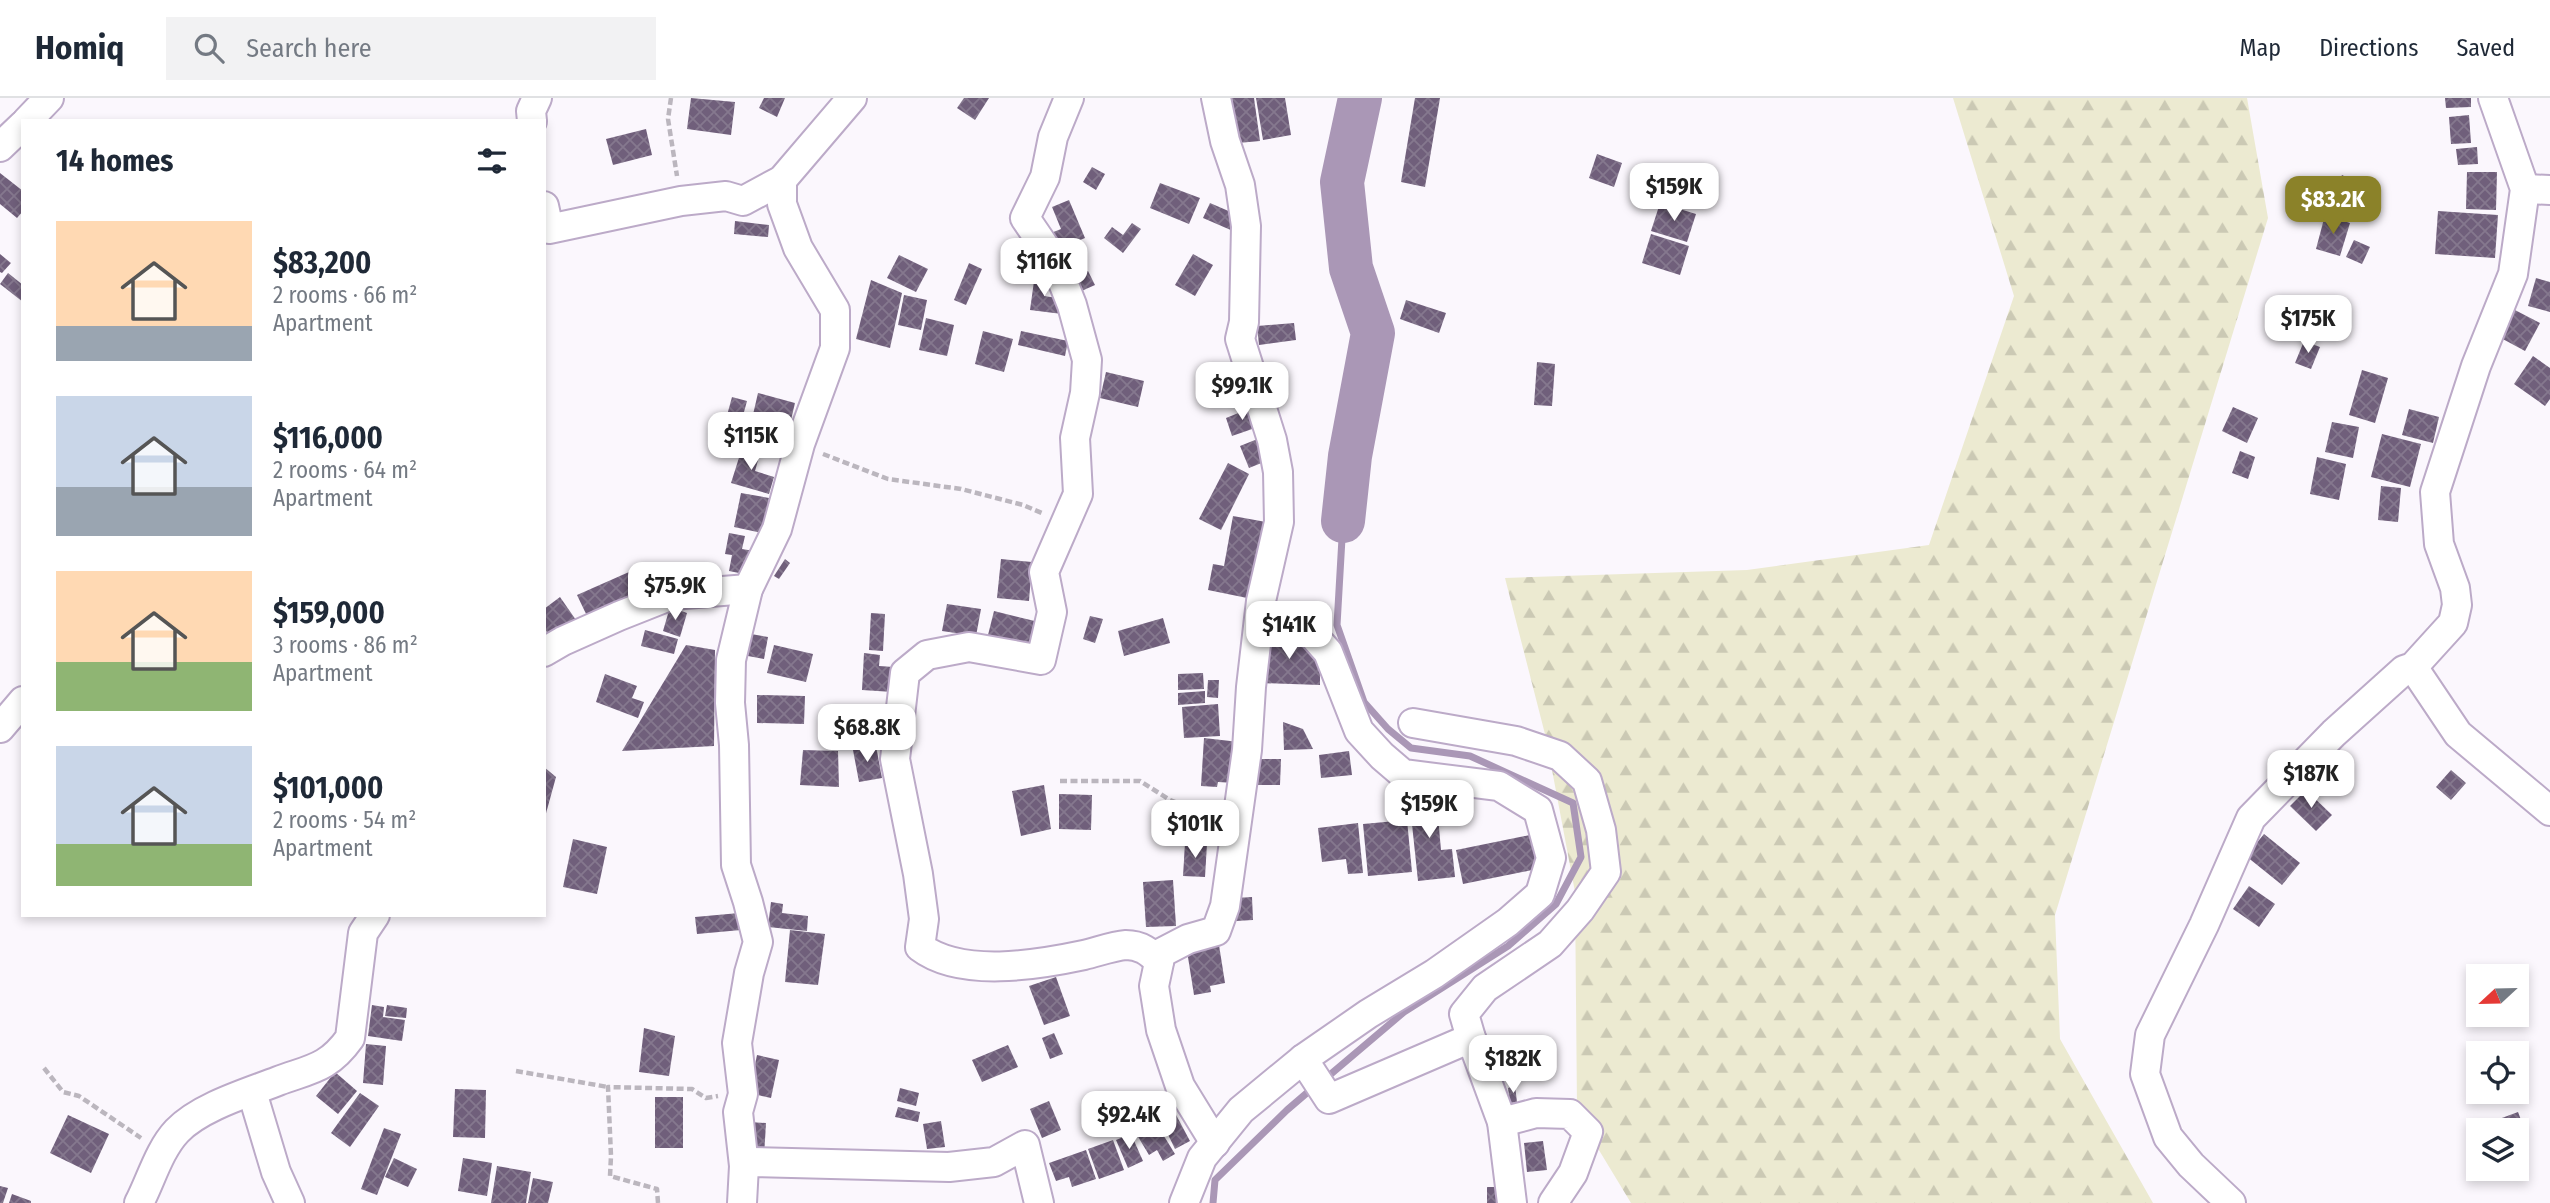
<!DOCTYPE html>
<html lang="en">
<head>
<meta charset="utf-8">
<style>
  body { margin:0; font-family:"Fira Sans Condensed",sans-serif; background:#f2f2f3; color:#1f2937; height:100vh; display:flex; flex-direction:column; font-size:26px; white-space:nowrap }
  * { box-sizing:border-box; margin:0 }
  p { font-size:23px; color:#747a83 }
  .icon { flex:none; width:38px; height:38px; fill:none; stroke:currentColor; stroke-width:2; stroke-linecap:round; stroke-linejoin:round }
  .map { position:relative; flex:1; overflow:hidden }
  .sheet { position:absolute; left:21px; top:21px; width:525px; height:798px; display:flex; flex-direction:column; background:#fff; border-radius:0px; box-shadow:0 4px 10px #0003 }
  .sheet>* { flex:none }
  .needle { width:46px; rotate:248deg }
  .fabs { position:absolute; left:2466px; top:866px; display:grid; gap:14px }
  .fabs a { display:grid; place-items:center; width:63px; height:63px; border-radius:0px; background:#fff; box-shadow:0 4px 10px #0003; font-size:35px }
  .price { position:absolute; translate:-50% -60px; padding:0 16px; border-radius:14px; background:#fff; color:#222; font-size:23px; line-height:46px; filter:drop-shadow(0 2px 4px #0008) }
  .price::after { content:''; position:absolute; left:50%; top:42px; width:21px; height:16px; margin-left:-10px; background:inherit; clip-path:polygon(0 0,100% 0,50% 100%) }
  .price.on { background:#8b8229; color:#fff }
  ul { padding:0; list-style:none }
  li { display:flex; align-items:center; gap:21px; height:175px; padding:0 35px }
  li span { display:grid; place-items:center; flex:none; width:196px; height:140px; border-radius:0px; color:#555 }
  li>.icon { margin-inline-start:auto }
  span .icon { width:84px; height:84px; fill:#fffc; stroke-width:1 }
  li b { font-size:30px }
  h2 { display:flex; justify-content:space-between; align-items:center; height:84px; padding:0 35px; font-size:30px }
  header { display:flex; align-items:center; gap:42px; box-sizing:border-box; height:98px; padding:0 35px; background:#fff; border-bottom:2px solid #e0e1e3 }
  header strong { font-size:33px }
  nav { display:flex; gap:38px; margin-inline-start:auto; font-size:24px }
  .search { width:490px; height:63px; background:#f2f2f3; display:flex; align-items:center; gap:18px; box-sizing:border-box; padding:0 24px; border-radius:0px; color:#747a83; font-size:26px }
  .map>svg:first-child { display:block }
</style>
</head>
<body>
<header>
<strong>Homiq</strong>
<div class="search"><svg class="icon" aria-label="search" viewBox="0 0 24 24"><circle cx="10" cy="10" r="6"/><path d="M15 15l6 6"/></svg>Search here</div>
<nav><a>Map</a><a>Directions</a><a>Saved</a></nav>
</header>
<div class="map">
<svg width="2550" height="1105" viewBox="0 0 2550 1105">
  <defs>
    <pattern id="forest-firs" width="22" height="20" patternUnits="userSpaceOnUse" patternTransform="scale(1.75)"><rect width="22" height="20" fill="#ecead1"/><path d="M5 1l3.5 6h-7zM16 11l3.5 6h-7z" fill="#cbc9b4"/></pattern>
    <pattern id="building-cross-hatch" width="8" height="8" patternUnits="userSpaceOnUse" patternTransform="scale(1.75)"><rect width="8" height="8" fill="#705f7b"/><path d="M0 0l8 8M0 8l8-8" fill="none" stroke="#85788e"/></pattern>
  </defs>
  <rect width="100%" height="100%" fill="#fbf7fd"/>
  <polygon fill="url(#forest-firs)" points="1953,0 2247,0 2268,120 2055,817 2060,941 2153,1105 1631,1105 1588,1034 1577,1011 1575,794 1546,640 1505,480 1747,472 1929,447 2014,198"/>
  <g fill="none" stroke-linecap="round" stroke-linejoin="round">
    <g stroke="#aa97b6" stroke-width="7">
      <polyline points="1325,981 1404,914 1508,848 1556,806 1581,759 1573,705 1470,658 1411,650 1388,631 1364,604 1337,527 1343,423"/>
      <polyline points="1213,1105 1215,1082 1287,1012 1315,988"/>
    </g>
    <polyline stroke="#aa97b6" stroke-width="44" points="1343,423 1350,358 1373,235 1351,170 1342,84 1360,0"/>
  </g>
  <g fill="url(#building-cross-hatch)">
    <polygon points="691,0 735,4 731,37 687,31"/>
    <polygon points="764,0 785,0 777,19 759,10"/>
    <polygon points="964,0 989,0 975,22 957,10"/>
    <polygon points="1232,0 1254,0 1260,43 1238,45"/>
    <polygon points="1256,0 1285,0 1291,37 1263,42"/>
    <polygon points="1415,0 1440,0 1425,89 1401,84"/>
    <polygon points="2445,0 2471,0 2471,9 2446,10"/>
    <polygon points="2469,17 2471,45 2451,46 2449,19"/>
    <polygon points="646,31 652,57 613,67 606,41"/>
    <polygon points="2477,49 2478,66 2458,67 2456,51"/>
    <polygon points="1597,56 1622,65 1614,89 1589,80"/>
    <polygon points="1092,69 1105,76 1096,92 1083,84"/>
    <polygon points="2467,74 2497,74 2496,112 2466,111"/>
    <polygon points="0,75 23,93 23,113 17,120 0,106"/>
    <polygon points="2342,77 2360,86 2351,109 2332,100"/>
    <polygon points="1160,85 1200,100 1189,126 1150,110"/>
    <polygon points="1069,102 1085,140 1058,151 1051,135 1061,131 1052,109"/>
    <polygon points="1210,105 1240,118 1233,133 1203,120"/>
    <polygon points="1660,105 1696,116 1687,144 1651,133"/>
    <polygon points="2438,113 2498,117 2495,160 2435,156"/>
    <polygon points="2325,117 2350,125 2340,158 2316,151"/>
    <polygon points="735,123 769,127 768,139 734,136"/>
    <polygon points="1132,125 1141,131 1123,155 1104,140 1112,129 1123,137"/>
    <polygon points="1651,136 1689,148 1680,177 1642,165"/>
    <polygon points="2354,142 2370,149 2362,166 2346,159"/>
    <polygon points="0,156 11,165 2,175 0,174"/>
    <polygon points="1193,156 1213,167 1195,198 1175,187"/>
    <polygon points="899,157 928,171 916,194 887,180"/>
    <polygon points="969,165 982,171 966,207 954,202"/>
    <polygon points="1088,173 1095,187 1077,195 1071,181"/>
    <polygon points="8,175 23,187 23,204 0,186"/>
    <polygon points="1035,176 1047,178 1044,198 1064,201 1062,216 1030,212"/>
    <polygon points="2536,180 2550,184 2550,214 2528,208"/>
    <polygon points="871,182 902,195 890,250 856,241"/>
    <polygon points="904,197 927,202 921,232 898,227"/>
    <polygon points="1406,202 1446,215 1439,235 1400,221"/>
    <polygon points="2513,211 2540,225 2525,253 2499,239"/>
    <polygon points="926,220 954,227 947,258 919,252"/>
    <polygon points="1294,225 1296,242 1259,247 1257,228"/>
    <polygon points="983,233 1013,241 1004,274 975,266"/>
    <polygon points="1021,233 1068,243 1065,258 1018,247"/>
    <polygon points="2304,243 2320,249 2311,271 2295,265"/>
    <polygon points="2533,258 2550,270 2550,301 2545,308 2514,286"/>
    <polygon points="1537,264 1555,266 1552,308 1534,307"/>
    <polygon points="2362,272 2388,280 2375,325 2349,317"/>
    <polygon points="1106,274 1144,283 1138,309 1100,300"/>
    <polygon points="758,295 795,305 785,347 748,338"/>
    <polygon points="732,299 747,303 738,336 723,332"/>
    <polygon points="2233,309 2258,320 2247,345 2222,333"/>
    <polygon points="1251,310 1258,329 1232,338 1226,320"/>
    <polygon points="2409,311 2439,319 2433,345 2402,337"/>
    <polygon points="2332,324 2359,329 2353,360 2325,354"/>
    <polygon points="2382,336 2421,346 2410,389 2371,379"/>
    <polygon points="1260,340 1269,362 1249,370 1240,348"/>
    <polygon points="743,347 761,352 755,373 774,379 769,396 731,385"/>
    <polygon points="2240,353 2255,359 2248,381 2232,375"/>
    <polygon points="2317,359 2346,366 2339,402 2310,396"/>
    <polygon points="1228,365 1249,376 1221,432 1199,421"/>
    <polygon points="2381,388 2401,390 2398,424 2378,422"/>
    <polygon points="741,395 769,400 762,435 734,429"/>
    <polygon points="1233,418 1266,424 1252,501 1208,492 1213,466 1224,468"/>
    <polygon points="729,435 745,438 742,451 754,453 749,477 729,473 732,457 725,456"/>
    <polygon points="785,461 790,465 779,481 774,478"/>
    <polygon points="1001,461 1032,464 1029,503 997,500"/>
    <polygon points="629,474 638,495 587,518 577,497"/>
    <polygon points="560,499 576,522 551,540 544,530 544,511"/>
    <polygon points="947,506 981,511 976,538 942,533"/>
    <polygon points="670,509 687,515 680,539 663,533"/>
    <polygon points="994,513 1043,525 1036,554 987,541"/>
    <polygon points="871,515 885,516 883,553 869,552"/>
    <polygon points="1090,518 1103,521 1095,545 1083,541"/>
    <polygon points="1163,520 1170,545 1124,558 1118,533"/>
    <polygon points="645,532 678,541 674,556 641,548"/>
    <polygon points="1298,532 1320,570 1320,587 1260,585 1270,533"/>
    <polygon points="751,536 768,539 764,561 748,558"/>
    <polygon points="686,547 715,552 714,648 622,653"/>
    <polygon points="774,547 813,556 806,584 767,575"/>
    <polygon points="864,555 880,557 879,568 894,569 893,594 862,592"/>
    <polygon points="1203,575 1204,591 1178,592 1178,576"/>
    <polygon points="605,576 637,588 632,600 644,604 638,620 596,604"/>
    <polygon points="1208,582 1219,582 1218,600 1207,599"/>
    <polygon points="1205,593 1205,605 1178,607 1178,595"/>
    <polygon points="757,597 805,598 804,626 757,625"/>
    <polygon points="1218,606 1220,638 1184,640 1182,609"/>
    <polygon points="1283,624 1303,631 1313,651 1284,652"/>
    <polygon points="1204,640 1239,644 1236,685 1218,684 1217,689 1201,688"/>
    <polygon points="876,648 882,680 859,684 853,652"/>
    <polygon points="803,652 838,653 839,689 800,687"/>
    <polygon points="1349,653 1352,677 1321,680 1319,657"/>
    <polygon points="1252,661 1281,661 1280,687 1251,687"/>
    <polygon points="544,669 556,679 545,719 544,718"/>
    <polygon points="2451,672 2466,685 2451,702 2436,689"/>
    <polygon points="1044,687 1051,731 1021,738 1012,693"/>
    <polygon points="2306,692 2332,717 2316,733 2290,708"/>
    <polygon points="1059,696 1092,697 1091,732 1059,731"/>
    <polygon points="1436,696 1441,752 1452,751 1455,779 1418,783 1409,698"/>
    <polygon points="1407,722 1412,774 1368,778 1363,726"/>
    <polygon points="1358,725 1363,775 1348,776 1346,761 1322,764 1318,730"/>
    <polygon points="2264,736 2300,765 2282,787 2246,758"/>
    <polygon points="1530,737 1537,771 1463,786 1456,752"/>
    <polygon points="573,741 607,749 597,796 563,789"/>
    <polygon points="1185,745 1207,746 1205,779 1183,778"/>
    <polygon points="1173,782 1176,828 1146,829 1143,784"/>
    <polygon points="2249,788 2275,806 2259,829 2233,811"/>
    <polygon points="1252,799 1253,822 1236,823 1235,800"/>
    <polygon points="771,804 783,806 782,815 808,818 807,833 768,829"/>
    <polygon points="739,815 741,832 697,836 695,819"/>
    <polygon points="790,832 825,836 818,887 785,884"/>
    <polygon points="1219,847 1225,885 1210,888 1211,894 1194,897 1187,853"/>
    <polygon points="1056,879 1070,918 1044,927 1029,888"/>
    <polygon points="372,907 384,909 383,919 405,922 402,943 368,938"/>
    <polygon points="387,907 407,910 406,920 385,918"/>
    <polygon points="644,930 675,938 669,978 639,974"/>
    <polygon points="1054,935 1063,956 1050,961 1042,940"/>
    <polygon points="366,946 386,948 383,987 363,985"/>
    <polygon points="1008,947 1018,969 982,984 972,962"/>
    <polygon points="757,957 779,962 771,1000 749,995"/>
    <polygon points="335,974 357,993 338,1016 316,998"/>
    <polygon points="1515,988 1517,1004 1510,1005 1508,990"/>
    <polygon points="900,990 919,995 916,1008 897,1003"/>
    <polygon points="455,991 486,992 485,1040 453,1039"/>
    <polygon points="360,995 379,1008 350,1049 331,1035"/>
    <rect x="655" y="999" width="28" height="51"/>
    <polygon points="1049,1003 1061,1032 1042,1040 1030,1011"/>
    <polygon points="898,1009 920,1014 918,1024 895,1019"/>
    <polygon points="2518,1014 2528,1040 2516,1045 2516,1032 2485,1032 2483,1027"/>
    <polygon points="1175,1015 1190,1043 1175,1051 1161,1022"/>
    <polygon points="68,1017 109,1036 91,1075 50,1055"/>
    <polygon points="941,1023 945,1049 927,1051 923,1026"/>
    <polygon points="750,1024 766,1025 764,1059 748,1058"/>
    <polygon points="1156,1025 1175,1056 1163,1063 1157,1052 1149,1057 1137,1037"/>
    <polygon points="384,1030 401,1036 377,1097 361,1091"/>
    <polygon points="1131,1036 1143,1063 1128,1070 1116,1042"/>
    <polygon points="1113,1042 1124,1072 1099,1081 1088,1051"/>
    <polygon points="1543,1043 1547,1072 1527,1074 1524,1045"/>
    <polygon points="1086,1052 1096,1081 1072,1089 1069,1079 1056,1083 1049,1065"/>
    <polygon points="394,1060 417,1071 408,1089 385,1079"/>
    <polygon points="463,1060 492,1065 487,1098 458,1093"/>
    <polygon points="497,1068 531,1074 526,1105 491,1105"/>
    <polygon points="533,1080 553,1084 548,1105 528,1105"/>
    <polygon points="0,1088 8,1090 3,1105 0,1105"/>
    <rect x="1487" y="1089" width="13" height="16"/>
    <polygon points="12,1096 31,1103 31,1105 9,1105"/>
  </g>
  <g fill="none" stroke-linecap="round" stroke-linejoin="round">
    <defs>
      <g id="minor">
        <path d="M1069,0L1053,39L1045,79L1025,120L1055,164L1072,207L1087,262L1085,295L1075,340L1078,396L1044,474L1052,514L1041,562L969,549L927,557L905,575L895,661L918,776L924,821L920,849C961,880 1037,867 1084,857C1097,854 1113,848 1126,847C1141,847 1149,854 1159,863"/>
        <polyline points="27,23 49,0"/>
        <polyline points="532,23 531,13 537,0"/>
        <polyline points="0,49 23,27"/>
        <polyline points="2525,91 2550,92"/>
        <polyline points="544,108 549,131 681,103 726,98 743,103 782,82 852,0"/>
        <polyline points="544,554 563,543 619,518 672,497 748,491"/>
        <polyline points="2413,569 2458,636 2550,713"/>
        <polyline points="1413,625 1516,643 1560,658 1587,683 1601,732 1606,774 1580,812 1550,846 1485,890 1464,916 1471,940"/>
        <polyline points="0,630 23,603"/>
        <polyline points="1303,961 1329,1001 1471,940 1502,1024 1512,1105"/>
        <polyline points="252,994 276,1074 290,1105"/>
        <polyline points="1502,1024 1536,1015 1570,1016 1588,1034 1573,1075 1553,1105"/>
        <polyline points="1215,1045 1180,988 1161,932 1154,888 1161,855 1188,841 1216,833 1225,808 1247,652 1251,589 1261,503 1279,424 1278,374 1272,342 1240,241 1244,224 1246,128 1240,87 1225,43 1216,0"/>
        <polyline points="744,1068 751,1064 949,1069 994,1064 1025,1047 1039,1105"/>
        <path d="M139,1105C151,1082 159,1052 177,1033C200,1009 247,995 278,983C310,971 328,971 350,940L363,835L375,817"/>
        <polyline points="742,1105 744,1068 738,1014 743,996 737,945 749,875 758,844 748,804 736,767 734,647 730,605 731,562 748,491 777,431 800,346 835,250 835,212 798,150 782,106 782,82"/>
        <polyline points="1184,1105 1202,1060 1241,1012 1303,961 1368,916 1434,876 1508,824 1540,796 1551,760 1538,712 1499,688 1403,676 1382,658 1359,633 1328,554 1312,536 1285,526 1259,526"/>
        <polyline points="2231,1105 2191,1067 2168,1039 2145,976 2150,937 2204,827 2251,720 2334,635 2404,572 2413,569 2453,525 2457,507 2455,490 2439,446 2435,394 2476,268 2513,176 2525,91 2493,0"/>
      </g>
    </defs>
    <use href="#minor" stroke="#bcaac8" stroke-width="32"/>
    <g stroke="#bbb6be" stroke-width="4.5" stroke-dasharray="7 3.5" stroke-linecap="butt">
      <polyline points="671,0 668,21 677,78"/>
      <polyline points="823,356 888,381 961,391 1023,407 1044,416"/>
      <polyline points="1060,683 1140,683 1170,702 1194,712 1213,712"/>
      <polyline points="44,970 63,994 79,998 141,1040"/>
      <polyline points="516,973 608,989"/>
      <polyline points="658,1105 657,1091 610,1078 611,1058 608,989 692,991 706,1000 718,998"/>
    </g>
    <use href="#minor" stroke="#fff" stroke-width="28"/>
  </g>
</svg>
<div class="fabs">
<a><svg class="needle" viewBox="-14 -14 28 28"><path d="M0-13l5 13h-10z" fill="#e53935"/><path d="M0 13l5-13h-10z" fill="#747a83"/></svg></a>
<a><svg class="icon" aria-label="locate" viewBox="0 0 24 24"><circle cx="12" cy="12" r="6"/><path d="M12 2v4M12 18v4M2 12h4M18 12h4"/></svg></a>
<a><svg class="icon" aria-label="layers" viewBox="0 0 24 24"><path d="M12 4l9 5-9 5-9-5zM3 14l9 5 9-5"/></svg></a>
</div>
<b class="price" style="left:1674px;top:125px">$159K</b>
<b class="price on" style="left:2333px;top:138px">$83.2K</b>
<b class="price" style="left:1044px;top:200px">$116K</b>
<b class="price" style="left:2308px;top:257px">$175K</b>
<b class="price" style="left:1242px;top:324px">$99.1K</b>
<b class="price" style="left:751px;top:374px">$115K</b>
<b class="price" style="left:675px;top:524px">$75.9K</b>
<b class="price" style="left:1289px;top:563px">$141K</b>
<b class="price" style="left:867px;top:666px">$68.8K</b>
<b class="price" style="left:2311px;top:712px">$187K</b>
<b class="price" style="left:1429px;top:742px">$159K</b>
<b class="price" style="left:1195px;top:762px">$101K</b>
<b class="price" style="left:1513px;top:997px">$182K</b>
<b class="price" style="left:1129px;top:1053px">$92.4K</b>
<section class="sheet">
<h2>14 homes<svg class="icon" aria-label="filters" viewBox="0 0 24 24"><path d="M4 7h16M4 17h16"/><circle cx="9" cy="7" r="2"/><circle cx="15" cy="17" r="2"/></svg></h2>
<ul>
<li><span style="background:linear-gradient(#ffd9b3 75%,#9aa5b1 0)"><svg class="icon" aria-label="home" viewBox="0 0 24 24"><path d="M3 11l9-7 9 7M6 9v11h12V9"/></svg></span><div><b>$83,200</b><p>2 rooms · 66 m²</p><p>Apartment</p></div></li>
<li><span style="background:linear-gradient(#c9d6e8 65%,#9aa5b1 0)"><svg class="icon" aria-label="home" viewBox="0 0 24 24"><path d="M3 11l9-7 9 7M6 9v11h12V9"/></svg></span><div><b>$116,000</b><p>2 rooms · 64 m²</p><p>Apartment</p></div></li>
<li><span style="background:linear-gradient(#ffd9b3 65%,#8fb573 0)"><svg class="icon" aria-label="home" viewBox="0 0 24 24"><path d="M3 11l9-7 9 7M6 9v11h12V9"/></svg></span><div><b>$159,000</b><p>3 rooms · 86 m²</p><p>Apartment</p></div></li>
<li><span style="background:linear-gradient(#c9d6e8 70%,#8fb573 0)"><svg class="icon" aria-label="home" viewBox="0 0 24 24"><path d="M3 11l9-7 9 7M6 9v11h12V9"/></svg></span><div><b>$101,000</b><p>2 rooms · 54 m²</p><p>Apartment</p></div></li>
</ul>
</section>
</div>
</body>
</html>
